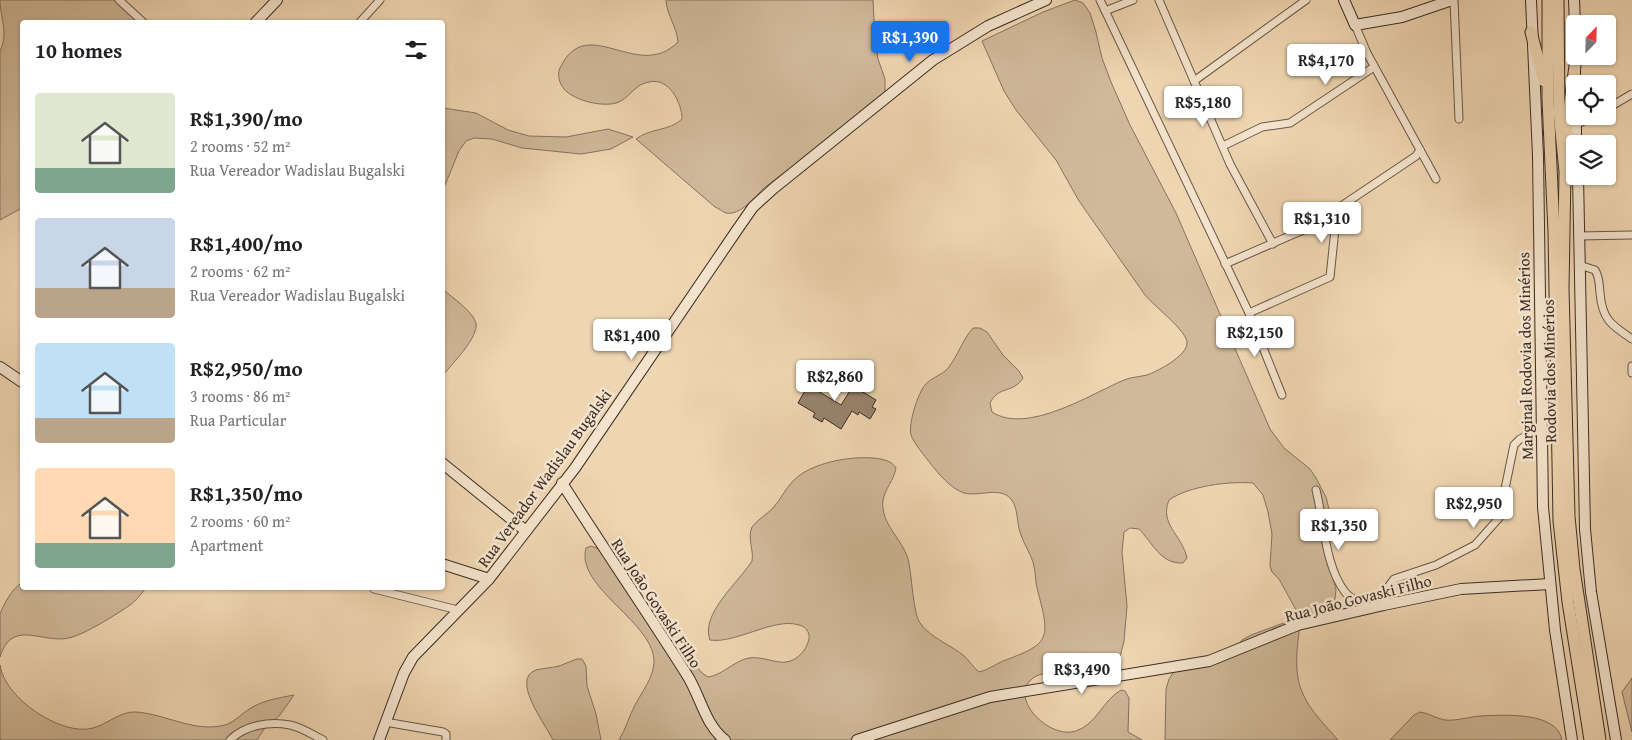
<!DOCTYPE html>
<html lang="en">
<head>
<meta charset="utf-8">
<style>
  body { margin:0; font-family:"Gentium Book Plus",serif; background:#f2f2f2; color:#202124; height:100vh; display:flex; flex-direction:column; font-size:19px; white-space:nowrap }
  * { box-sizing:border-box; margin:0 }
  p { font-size:16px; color:#757577 }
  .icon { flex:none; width:28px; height:28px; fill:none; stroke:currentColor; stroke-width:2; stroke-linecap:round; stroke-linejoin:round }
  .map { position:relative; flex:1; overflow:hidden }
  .details { position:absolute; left:20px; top:20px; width:425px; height:570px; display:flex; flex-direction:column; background:#fff; border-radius:5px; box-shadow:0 1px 4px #0004 }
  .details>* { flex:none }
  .needle { width:32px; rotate:23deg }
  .tools { position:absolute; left:1566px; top:15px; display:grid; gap:10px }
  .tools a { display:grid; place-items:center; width:50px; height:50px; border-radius:5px; background:#fff; box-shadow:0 1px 4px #0004; font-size:25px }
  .price { position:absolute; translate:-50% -42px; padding:0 11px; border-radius:5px; background:#fff; color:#222; font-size:16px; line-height:32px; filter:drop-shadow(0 1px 2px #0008) }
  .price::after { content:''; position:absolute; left:50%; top:30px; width:15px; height:11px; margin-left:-8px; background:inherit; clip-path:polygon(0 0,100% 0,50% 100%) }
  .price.current { background:#1a73e8; color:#fff }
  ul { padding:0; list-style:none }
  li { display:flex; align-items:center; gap:15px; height:125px; padding:0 15px }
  li span { display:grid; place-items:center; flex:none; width:140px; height:100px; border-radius:5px; color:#555 }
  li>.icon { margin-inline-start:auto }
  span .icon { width:60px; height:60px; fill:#fffc; stroke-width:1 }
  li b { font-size:21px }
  h2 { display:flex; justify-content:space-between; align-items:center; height:60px; padding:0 15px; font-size:21px }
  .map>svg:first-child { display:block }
</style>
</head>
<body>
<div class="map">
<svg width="1632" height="740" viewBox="0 0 1632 740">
  <rect width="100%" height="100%" fill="#efd6b2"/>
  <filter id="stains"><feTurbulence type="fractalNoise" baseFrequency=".004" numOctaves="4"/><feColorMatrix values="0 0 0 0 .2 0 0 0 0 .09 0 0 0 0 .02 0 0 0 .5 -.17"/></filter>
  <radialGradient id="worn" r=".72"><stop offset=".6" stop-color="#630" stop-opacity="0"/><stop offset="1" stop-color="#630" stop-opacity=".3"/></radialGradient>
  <g fill="#d0b99a" stroke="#857260">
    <path d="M0,0H123L145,22H22V208L0,220V51C9,34 0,17 0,0Z"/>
    <path d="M666,0H873L875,40L878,59L885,79V92L875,104L764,188C755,197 740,216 726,213C723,212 718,208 715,207L636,139C650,128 670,131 682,119C682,103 669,77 649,82C636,84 631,95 621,101C607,109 574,101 564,89C559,83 557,74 560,68C587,11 637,83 678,42C677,27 667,16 666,0Z"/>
    <path d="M1075,0L1083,3L1090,13L1096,32L1102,58L1111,82L1130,125L1176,213L1270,429L1284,448L1310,469L1316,478L1326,497L1329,509L1327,554L1336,590L1335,599L1333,604L1325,610L1301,618C1298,642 1292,671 1303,694C1311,712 1326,726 1338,740H1165L1166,689L1169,679L1177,667L1184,662L1220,653L1237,646L1242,640L1251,635L1300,617L1279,579L1272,572L1270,566L1272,534L1268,512L1263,495L1253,483C1229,481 1189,486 1169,500C1159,524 1182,535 1187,558L1183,563C1160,564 1153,543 1139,529L1130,528L1124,532L1122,552L1127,606L1124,641L1119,661L1112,667L1105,669C1086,672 1049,667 1033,678C1007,697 1049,740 1076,731C1097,724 1103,700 1121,690L1125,691L1129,698L1128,732L1142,740H619C626,729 629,716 635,705C642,692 653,678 654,663C656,623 575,588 586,548L591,546L599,549L702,673L708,677C722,675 732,663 745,659C767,652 786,676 805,649C807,645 810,639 809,635C808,630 804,626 799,625C774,617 736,644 710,640C700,614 739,582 752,561C754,550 747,538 752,527C757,520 766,515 772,509C780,501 785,489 793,481C810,463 849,456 873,458C882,459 891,460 896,468C894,480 885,489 883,500C880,524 902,538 908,559C912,575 913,613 920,623C931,638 949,644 963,655C969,660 973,667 979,672C988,670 994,665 1003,661C1049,644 1051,640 1038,592C1035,583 1036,572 1033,562C1030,553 1024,544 1021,535C1016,523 1019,509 1011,499C1000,486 979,497 964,493C950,488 939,474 930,463C924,455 915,445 911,435C908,424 918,393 925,385C932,377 943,375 949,367C958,355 963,339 973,328H980L987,332L1003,355L1019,371L1023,378C1013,394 999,385 990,403L992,412C1027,435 1091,394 1124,380C1131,377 1139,377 1147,375C1158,371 1187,356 1187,343C1188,332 1154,306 1145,295L1079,201L1056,160L1016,110L1004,91L982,41L1043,12Z"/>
    <polygon points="443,108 476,113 508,130 529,136 566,137 608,129 633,137 611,149 581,154 522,148 492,139 474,138 466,141 459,151 443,190"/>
    <path d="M443,289C452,298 472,310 476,323C479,337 452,364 443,375Z"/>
    <path d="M22,583V588H146C141,594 137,600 130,605C117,614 84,635 69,638C42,644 12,618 0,657C0,647 0,623 0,614C4,604 12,588 22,583Z"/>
    <path d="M577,659H582L586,666L587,686L596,714L601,740H553C546,725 510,679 536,670C543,668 552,668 559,666C565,664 571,661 577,659Z"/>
    <path d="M0,665C4,698 62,737 93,728C108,724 120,711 136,712C166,714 194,733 225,725C235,722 242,713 251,708C264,700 279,698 294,695L280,715L264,729L257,740H0Z"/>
    <polygon points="1632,678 1632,732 1622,692"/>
    <path d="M1420,712C1429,713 1437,719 1445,720C1457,721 1468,717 1480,716C1503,715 1557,711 1562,740H1390L1414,715Z"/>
  </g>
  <polygon fill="#98846e" stroke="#3a2c25" points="819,366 829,372 818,391 841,405 853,386 876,400 872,407 876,409 870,419 859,412 858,415 852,411 841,429 824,418 822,422 813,417 815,413 798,403"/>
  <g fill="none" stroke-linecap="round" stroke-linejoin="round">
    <defs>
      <g id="street">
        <polyline points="119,0 143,22"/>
        <polyline points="1100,0 1249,313 1282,395"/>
        <polyline points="1159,0 1230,164 1273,244"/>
        <polyline points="1454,0 1459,119"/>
        <polyline points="1105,11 1133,0"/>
        <polyline points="360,22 380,0"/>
        <polyline points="1355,25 1367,53 1436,179"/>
        <polyline points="1194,81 1306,0"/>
        <polyline points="1608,108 1632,94"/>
        <polyline points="1576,125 1593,116"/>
        <polyline points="1223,146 1262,127 1290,123 1374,67"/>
        <polyline points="1578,236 1632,235"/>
        <polyline points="1225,264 1310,227 1416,156 1420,150"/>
        <path d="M1579,265L1595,270C1600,278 1599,285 1600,293C1602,319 1611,325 1632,339"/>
        <polyline points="1249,313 1330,277 1337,210"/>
        <polyline points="1632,366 1632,373"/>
        <path d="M1316,490C1324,522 1325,566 1345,592C1351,600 1363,604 1372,608"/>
        <polyline points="374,589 458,610"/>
        <polyline points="1384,605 1386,590 1394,579 1436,565 1475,545 1499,518 1514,445 1520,439 1541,429"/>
        <polyline points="385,722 443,732 446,734 446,740"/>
        <path d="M230,740C245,725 270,721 290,725C301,727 313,735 323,740"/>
      </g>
      <g id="secondary">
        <polyline points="1344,0 1355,25 1402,17 1452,0"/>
        <polyline points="1531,0 1538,156 1543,507 1555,630 1572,740"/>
        <polyline points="1574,0 1575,24"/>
        <polyline points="256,22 277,0"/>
        <polyline points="1575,56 1575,73"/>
        <polyline points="1576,116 1576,144"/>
        <polyline points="1578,176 1585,529 1591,592 1616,740"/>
        <polyline points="0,367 22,382"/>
        <polyline points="442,463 526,531"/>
        <path d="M562,483C603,548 646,610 687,675C700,695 705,725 725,740"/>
        <polyline points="442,564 489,579"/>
        <polyline points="379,740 404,673 413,657 489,579 575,468 737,230 753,207 774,188 933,60 988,26 1046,0"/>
        <polyline points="857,740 990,697 1209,661 1298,625 1384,605 1461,589 1550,584"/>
      </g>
      <g id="primary">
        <polyline points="1548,0 1548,100 1554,232 1559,521 1568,602 1590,740"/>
        <polyline points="1558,0 1559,111 1565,172 1563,289 1569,516 1574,569 1600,740"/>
        <polyline points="1531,32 1544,81"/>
        <polyline points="1566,132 1575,66"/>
      </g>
    </defs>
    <use href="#street" stroke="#675648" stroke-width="9"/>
    <use href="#secondary" stroke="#3a2c25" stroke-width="12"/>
    <use href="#primary" stroke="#3a2c25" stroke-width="13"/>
    <use href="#street" stroke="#f5e4cd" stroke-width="7"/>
    <use href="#secondary" stroke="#f5e4cd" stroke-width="10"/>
    <use href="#primary" stroke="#efd6b2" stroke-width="11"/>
  </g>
  <g text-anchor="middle" stroke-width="5" stroke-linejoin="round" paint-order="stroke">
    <g font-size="16" fill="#3a2c25" stroke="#f5e4cd">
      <text transform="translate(1525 356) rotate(-91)" y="6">Marginal Rodovia dos Minérios</text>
      <text transform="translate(1549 371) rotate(-91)" y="6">Rodovia dos Minérios</text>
      <text transform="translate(544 478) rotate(-54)" y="6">Rua Vereador Wadislau Bugalski</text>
      <text transform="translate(1358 598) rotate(-14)" y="6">Rua João Govaski Filho</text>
      <text transform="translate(657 603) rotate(57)" y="6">Rua João Govaski Filho</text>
    </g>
  </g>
  <rect width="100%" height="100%" filter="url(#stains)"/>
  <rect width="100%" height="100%" fill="url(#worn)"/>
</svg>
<div class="tools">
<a><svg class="needle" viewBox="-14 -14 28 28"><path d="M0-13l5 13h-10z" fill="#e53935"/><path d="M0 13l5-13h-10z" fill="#757577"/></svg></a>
<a><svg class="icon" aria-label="locate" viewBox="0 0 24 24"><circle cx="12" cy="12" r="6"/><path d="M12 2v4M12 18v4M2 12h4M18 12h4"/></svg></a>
<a><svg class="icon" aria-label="layers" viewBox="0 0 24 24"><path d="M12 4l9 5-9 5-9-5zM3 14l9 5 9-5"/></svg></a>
</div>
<b class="price current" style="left:910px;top:63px">R$1,390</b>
<b class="price" style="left:1326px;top:86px">R$4,170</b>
<b class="price" style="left:1203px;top:128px">R$5,180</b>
<b class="price" style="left:1322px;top:244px">R$1,310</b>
<b class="price" style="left:1255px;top:358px">R$2,150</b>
<b class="price" style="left:632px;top:361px">R$1,400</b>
<b class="price" style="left:835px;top:402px">R$2,860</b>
<b class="price" style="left:1474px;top:529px">R$2,950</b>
<b class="price" style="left:1339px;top:551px">R$1,350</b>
<b class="price" style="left:1082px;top:695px">R$3,490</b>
<section class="details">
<h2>10 homes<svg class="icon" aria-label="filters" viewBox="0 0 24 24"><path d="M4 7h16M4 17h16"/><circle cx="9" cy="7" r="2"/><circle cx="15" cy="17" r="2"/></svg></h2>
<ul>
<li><span style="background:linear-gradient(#dfe7d0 75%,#7fa58c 0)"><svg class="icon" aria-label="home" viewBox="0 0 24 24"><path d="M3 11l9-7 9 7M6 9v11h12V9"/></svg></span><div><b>R$1,390/mo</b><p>2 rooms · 52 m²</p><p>Rua Vereador Wadislau Bugalski</p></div></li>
<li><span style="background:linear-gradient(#c9d6e8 70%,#b9a48a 0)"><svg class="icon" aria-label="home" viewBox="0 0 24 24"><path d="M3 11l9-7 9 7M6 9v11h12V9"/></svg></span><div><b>R$1,400/mo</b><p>2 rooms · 62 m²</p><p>Rua Vereador Wadislau Bugalski</p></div></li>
<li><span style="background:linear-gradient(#bfe0f5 75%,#b9a48a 0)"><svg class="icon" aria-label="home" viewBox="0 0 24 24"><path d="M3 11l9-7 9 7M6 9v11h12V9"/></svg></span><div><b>R$2,950/mo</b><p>3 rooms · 86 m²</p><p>Rua Particular</p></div></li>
<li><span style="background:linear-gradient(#ffd9b3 75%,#7fa58c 0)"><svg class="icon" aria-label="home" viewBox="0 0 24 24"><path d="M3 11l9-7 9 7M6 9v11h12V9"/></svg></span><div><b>R$1,350/mo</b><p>2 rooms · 60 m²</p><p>Apartment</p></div></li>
</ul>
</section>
</div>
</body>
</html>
